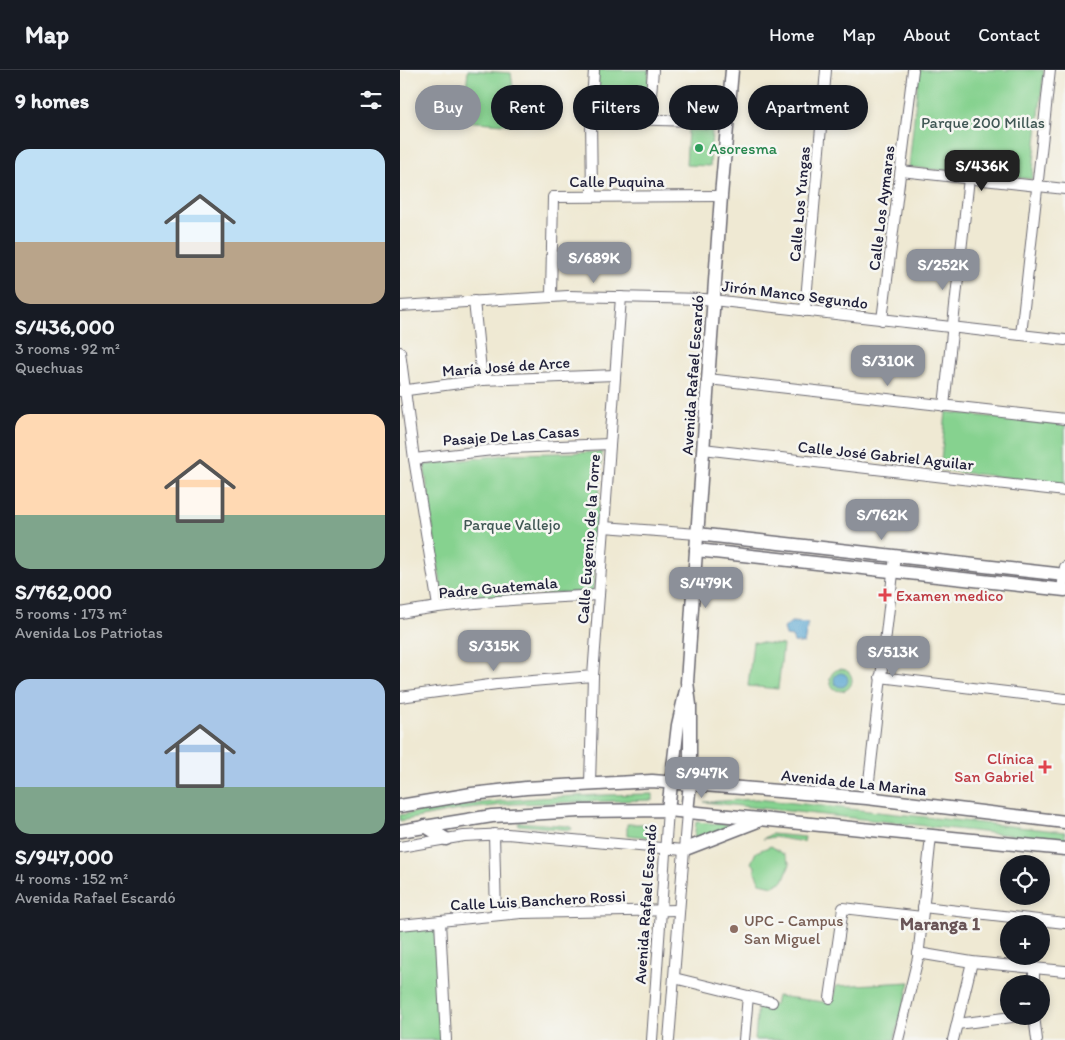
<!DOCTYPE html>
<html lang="en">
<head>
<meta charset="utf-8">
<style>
  body { margin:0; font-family:Itim,sans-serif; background:#20242c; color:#f1f3f6; height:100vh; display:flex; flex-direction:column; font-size:19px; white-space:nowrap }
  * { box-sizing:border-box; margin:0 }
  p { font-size:16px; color:#9ea1a6 }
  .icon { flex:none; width:28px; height:28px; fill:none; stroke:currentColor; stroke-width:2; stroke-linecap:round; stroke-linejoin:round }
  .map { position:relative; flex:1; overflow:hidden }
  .panel { display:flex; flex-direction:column; background:#171b24; width:400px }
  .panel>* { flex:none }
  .top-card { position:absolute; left:15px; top:15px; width:475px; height:45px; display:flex; gap:10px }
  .controls { position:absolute; left:600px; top:785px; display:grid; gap:10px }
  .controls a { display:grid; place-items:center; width:50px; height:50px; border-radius:50%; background:#171b24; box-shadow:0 2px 8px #0003; font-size:25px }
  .price { position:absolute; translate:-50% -42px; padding:0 11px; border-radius:10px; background:#8c9099; color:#fff; font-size:16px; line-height:32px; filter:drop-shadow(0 1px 2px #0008) }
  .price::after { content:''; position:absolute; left:50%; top:30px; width:15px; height:11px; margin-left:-8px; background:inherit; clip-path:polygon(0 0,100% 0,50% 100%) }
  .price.active { background:#222; color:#fff }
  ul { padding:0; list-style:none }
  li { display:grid; align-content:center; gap:10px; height:265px; padding:0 15px }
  li span { display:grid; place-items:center; height:155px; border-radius:15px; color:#555 }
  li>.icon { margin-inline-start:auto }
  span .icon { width:90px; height:90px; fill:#fffc; stroke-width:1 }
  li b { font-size:21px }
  h2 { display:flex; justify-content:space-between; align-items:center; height:60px; padding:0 15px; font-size:21px }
  .pill { padding:0 18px; border-radius:22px; background:#171b24; box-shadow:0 2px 8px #0003; font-size:18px; line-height:45px }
  .pill.active { background:#8c9099; color:#fff }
  header { display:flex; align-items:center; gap:30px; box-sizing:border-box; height:70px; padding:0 25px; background:#171b24; border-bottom:1px solid #363941 }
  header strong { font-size:24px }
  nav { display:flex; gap:28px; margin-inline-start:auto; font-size:18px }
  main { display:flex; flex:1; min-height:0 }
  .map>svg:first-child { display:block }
</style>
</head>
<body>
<header>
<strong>Map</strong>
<nav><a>Home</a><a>Map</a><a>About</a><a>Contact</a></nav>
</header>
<main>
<section class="panel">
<h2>9 homes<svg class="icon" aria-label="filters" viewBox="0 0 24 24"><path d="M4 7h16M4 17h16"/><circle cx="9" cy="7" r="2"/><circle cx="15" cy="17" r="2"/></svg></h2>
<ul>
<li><span style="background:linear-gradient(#bfe0f5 60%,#b9a48a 0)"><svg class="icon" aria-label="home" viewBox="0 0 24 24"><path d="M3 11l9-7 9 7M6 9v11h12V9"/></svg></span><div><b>S/436,000</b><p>3 rooms · 92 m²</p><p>Quechuas</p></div></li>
<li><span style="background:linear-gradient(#ffd9b3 65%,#7fa58c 0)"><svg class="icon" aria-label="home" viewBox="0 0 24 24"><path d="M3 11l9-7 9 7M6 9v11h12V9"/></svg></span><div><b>S/762,000</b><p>5 rooms · 173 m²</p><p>Avenida Los Patriotas</p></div></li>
<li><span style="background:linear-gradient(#a9c7e8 70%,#7fa58c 0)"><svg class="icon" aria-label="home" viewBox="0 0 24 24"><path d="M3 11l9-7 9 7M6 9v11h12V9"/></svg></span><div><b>S/947,000</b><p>4 rooms · 152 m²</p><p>Avenida Rafael Escardó</p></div></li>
</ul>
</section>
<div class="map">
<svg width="665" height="970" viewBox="0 0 665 970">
  <rect width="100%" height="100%" fill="#f6f6f2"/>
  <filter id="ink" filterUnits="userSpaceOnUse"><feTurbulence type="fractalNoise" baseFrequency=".02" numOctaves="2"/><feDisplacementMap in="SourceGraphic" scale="10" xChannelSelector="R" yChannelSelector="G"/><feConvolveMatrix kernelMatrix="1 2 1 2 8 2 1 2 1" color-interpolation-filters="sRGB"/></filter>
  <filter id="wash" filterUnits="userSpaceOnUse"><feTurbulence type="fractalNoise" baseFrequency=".0096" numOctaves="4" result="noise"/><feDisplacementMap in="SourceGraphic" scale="20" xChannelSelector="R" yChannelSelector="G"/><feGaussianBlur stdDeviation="1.12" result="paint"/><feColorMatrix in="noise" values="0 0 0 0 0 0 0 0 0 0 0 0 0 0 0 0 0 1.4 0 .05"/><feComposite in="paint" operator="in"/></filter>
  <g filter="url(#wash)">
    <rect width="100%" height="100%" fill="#efe9d3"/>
    <g fill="#86d28f" stroke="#547a65">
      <polygon points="68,0 111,3 118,55 63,51"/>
      <polygon points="198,0 249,0 247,46 195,44"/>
      <polygon points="519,0 644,0 632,109 509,97"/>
      <polygon points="288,60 312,61 310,96 286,95"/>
      <polygon points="546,342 665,355 665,414 540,400"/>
      <polygon points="202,382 193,521 43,530 24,395 111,384"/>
      <polygon points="353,572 383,575 378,619 348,616"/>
      <circle cx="441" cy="610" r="11"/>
      <path d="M253,724V730L111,734L53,741L0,751V745C84,729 167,725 253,724Z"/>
      <polygon points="357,729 665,762 665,771 304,732"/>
      <polygon points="119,752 168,756 172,758 171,760 118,755"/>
      <polygon points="296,752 335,755 294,770"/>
      <polygon points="227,754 254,754 253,768 227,765"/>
      <polygon points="371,764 405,767 404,772 374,767 363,769"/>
      <polygon points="371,776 385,785 390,794 383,811 373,816 360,813 355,802 355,796 351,793 356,782"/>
      <polygon points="36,855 42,970 0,970 0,859"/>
      <polygon points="510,912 494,970 355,970 358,933 375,935 377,926 432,933 436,916"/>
    </g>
    <g fill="#57a4d0" stroke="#3c6386">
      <polygon points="391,552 408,553 404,574 394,572 392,567 386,566 384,558"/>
      <circle cx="441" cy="610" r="7"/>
    </g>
  </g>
  <g filter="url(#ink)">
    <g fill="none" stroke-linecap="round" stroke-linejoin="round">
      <defs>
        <g id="minor">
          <polyline points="191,48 328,52"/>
          <polyline points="249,50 253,0"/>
          <polyline points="501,101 665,119"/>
          <polyline points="192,126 191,48 194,0"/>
          <polyline points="151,226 153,127 321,126"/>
          <polyline points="74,231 82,310"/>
          <polyline points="0,236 168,226 304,229 665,270"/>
          <polyline points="405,241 426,0"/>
          <polyline points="482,250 513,0"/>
          <polyline points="621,265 650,0"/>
          <polyline points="0,282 14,389 38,536"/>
          <polyline points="308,309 665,349"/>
          <polyline points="0,321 82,310 215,305"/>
          <polyline points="544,336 569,108"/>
          <polyline points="303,379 665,421"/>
          <polyline points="14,389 110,378 210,374"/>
          <polyline points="204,457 297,464"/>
          <polyline points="662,520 665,497"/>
          <path d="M0,543C66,531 132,529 199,525"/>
          <polyline points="480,607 665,629"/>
          <polyline points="0,627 97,614 193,606"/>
          <polyline points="190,714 193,606 221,227"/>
          <polyline points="467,728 495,486"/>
          <polyline points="94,764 96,845"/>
          <polyline points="0,777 64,766 107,764 283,780"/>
          <polyline points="523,837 665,853"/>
          <polyline points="40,851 46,970"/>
          <polyline points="0,855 121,843 278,840"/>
          <polyline points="518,883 572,892 665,901"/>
          <polyline points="274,908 372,932"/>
          <polyline points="634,914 634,899"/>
          <polyline points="430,928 443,838 522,847"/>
          <polyline points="634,946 637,970"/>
          <polyline points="557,954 620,946"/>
          <polyline points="252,970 268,740"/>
          <polyline points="269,970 287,742"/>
          <polyline points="344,970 348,926"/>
          <polyline points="498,970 518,888 531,766"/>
          <polyline points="553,970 572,892"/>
        </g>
        <g id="major">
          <polyline points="297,464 665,505"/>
          <polyline points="296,480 665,520"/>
          <polyline points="0,736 72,724 126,718 252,711 467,728 665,752"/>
          <polyline points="268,740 278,655 286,620"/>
          <polyline points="287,742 290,713 290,635 287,612 292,538 321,126 332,0"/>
          <polyline points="25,756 46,769"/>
          <polyline points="0,761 92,746 179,741 268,740 665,779"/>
          <polyline points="283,780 358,751"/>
        </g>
      </defs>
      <use href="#minor" stroke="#6a6870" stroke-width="12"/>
      <use href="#major" stroke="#6a6870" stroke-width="15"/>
      <use href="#minor" stroke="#fff" stroke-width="10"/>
      <use href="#major" stroke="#fff" stroke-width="12"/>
    </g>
  </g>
  <circle fill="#2e9e5b" stroke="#f6f6f2" stroke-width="2" cx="299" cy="78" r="5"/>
  <g fill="#e0444e" stroke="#f6f6f2" stroke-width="2">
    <path d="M482.5 517.5h5v5h5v5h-5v5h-5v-5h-5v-5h5z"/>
    <path d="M642.5 689.5h5v5h5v5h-5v5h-5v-5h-5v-5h5z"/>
  </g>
  <circle fill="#8d6e63" stroke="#f6f6f2" stroke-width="2" cx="334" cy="859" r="5"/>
  <g text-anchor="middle" stroke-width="5" stroke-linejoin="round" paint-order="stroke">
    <g font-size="16" fill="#405754" stroke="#f6f6f2">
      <text x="583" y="58">Parque 200 Millas</text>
      <text x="112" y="460">Parque Vallejo</text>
    </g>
    <g font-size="16" fill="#27864d" stroke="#f6f6f2" text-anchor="start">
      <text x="309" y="84">Asoresma</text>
    </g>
    <g font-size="16" fill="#22223b" stroke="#f6f6f2">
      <text x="217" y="117">Calle Puquina</text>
      <text transform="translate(399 134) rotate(-85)" y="6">Calle Los Yungas</text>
      <text transform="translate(481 138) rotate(-83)" y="6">Calle Los Aymaras</text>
      <text transform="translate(395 224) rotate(7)" y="6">Jirón Manco Segundo</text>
      <text transform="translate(106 296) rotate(-4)" y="6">María José de Arce</text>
      <text transform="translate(292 305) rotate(-86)" y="6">Avenida Rafael Escardó</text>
      <text transform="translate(111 365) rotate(-4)" y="6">Pasaje De Las Casas</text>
      <text transform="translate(486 385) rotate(6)" y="6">Calle José Gabriel Aguilar</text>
      <text transform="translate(188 469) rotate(-86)" y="6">Calle Eugenio de la Torre</text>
      <text transform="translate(98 517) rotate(-5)" y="6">Padre Guatemala</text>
      <text transform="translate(454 712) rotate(6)" y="6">Avenida de La Marina</text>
      <text transform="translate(138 830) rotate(-3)" y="6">Calle Luis Banchero Rossi</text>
      <text transform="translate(245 834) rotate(-86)" y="6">Avenida Rafael Escardó</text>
    </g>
    <g font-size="16" fill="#be3a42" stroke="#f6f6f2" text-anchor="start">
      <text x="496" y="531">Examen medico</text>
      <text x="634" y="694" text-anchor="end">Clínica<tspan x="634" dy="18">San Gabriel</tspan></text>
    </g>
    <g font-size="16" fill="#785e54" stroke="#f6f6f2" text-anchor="start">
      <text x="344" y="856">UPC - Campus<tspan x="344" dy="18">San Miguel</tspan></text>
    </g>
    <g font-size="18" font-weight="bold" fill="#695557" stroke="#f6f6f2">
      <text x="540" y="860">Maranga 1</text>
    </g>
  </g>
</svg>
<div class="controls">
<a><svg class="icon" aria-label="locate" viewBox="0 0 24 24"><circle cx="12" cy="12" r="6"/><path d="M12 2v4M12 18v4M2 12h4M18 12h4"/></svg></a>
<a>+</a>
<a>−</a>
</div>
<b class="price active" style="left:582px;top:122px">S/436K</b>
<b class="price" style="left:194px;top:214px">S/689K</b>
<b class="price" style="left:543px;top:221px">S/252K</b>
<b class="price" style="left:488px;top:317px">S/310K</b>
<b class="price" style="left:482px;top:471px">S/762K</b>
<b class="price" style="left:306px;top:539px">S/479K</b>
<b class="price" style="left:94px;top:602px">S/315K</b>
<b class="price" style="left:493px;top:608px">S/513K</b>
<b class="price" style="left:302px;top:729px">S/947K</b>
<div class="top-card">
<a class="pill active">Buy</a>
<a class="pill">Rent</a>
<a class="pill">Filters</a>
<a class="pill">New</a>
<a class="pill">Apartment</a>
</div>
</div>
</main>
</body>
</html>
